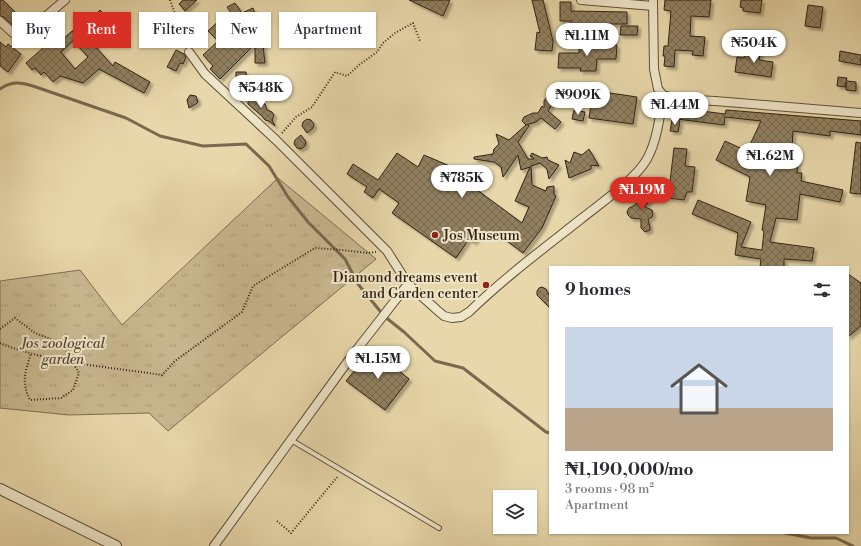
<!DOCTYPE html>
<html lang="en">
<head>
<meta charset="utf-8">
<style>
  body { margin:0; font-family:"Libre Bodoni",serif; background:#f2f2f3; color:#2b2b33; height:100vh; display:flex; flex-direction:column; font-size:15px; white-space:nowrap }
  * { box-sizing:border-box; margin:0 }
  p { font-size:13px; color:#7c7c81 }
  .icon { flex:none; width:22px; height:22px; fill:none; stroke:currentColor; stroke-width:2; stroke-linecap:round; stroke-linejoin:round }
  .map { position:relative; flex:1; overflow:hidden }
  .panel { position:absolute; left:549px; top:266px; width:300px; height:268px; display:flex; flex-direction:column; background:#fff; border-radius:0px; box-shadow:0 1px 3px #0004 }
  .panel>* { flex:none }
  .top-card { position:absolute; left:12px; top:12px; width:380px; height:36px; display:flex; gap:8px }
  .buttons { position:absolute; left:493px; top:490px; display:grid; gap:8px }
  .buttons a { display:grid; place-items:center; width:44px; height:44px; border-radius:0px; background:#fff; box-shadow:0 1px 3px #0004; font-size:20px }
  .price { position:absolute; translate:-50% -34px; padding:0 9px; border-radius:14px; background:#fff; color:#222; font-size:13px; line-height:26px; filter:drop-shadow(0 1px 2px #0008) }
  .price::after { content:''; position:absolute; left:50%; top:24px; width:12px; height:9px; margin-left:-6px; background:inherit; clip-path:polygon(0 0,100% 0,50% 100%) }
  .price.on { background:#d93025; color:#fff }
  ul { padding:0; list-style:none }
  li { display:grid; align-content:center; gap:8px; height:212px; padding:0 16px }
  li span { display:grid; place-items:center; height:124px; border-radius:0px; color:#555 }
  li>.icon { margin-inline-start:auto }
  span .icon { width:72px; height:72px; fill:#fffc; stroke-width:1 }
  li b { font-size:17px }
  h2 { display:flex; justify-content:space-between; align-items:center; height:48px; padding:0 16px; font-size:17px }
  .tag { padding:0 14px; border-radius:0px; background:#fff; box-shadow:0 1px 3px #0004; font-size:14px; line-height:36px }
  .tag.on { background:#d93025; color:#fff }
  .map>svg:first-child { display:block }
</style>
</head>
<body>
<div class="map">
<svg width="861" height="546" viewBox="0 0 861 546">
  <defs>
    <pattern id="grass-tufts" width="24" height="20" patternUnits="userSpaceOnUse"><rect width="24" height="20" fill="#c8b890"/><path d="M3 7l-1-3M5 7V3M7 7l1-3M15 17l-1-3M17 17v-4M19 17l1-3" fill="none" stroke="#ac9e7b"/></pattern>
    <pattern id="building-cross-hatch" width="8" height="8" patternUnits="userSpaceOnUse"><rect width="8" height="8" fill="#908061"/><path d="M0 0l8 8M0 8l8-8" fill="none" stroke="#76684f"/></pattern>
    <filter id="shadow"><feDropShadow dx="3" dy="3" stdDeviation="1" flood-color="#0004"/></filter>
  </defs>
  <rect width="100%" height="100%" fill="#e7d7aa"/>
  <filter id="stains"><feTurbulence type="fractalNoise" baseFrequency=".005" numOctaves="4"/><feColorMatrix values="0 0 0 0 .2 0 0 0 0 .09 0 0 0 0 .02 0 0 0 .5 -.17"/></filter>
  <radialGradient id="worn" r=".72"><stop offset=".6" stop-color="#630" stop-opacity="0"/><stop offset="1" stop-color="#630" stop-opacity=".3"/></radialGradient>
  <polygon fill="url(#grass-tufts)" stroke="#7d6d51" points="278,178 376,259 168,431 149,413 69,415 0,408 0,281 80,270 122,325"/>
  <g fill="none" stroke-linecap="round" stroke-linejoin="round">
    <g stroke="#79694e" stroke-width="3">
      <path d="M0,89C12,81 20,82 33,86L126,118L160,136L203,146L246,144L269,166L288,197L308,222L345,259L358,284L384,316L404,332L435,361L463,368L546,432L550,433"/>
      <polyline points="785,533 811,538 836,538 853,546"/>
    </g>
  </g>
  <g fill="url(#building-cross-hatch)" stroke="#322212" fill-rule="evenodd" filter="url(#shadow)">
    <polygon points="0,0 3,0 23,20 16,28 4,17 0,16"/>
    <polygon points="183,0 197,0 185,11 179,4"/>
    <polygon points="409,0 450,0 443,16"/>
    <polygon points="532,0 543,0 553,41 552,51 535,50 537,32 540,33"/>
    <polygon points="665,0 711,0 709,17 691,16 690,36 705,37 703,56 692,55 693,51 675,50 674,67 664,66 665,56 663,56 664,46 668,46 671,11 664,10"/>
    <polygon points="741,0 762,0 760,13 743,11 743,8 740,7"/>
    <polygon points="560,2 571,2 571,11 627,12 627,24 571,24 571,21 560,21"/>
    <polygon points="235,3 242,13 253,8 257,19 260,19 265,63 255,63 255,44 220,79 210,69 213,66 203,55 218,41 208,31 224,16 231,13 227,7"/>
    <polygon points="808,5 823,7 820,28 805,26"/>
    <path d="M100,10L116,27L95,46L113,66L115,62L150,82L144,93L99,69L83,83L60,76L53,82L44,72L41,75L35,68L32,70L26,63L53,39L57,44L78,26L80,29ZM73,41L88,57L75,69L61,52Z"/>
    <polygon points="621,26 638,26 637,35 620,35"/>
    <polygon points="0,42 6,47 8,44 21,54 8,72 0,66"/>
    <polygon points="579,44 617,45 616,59 597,59 596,71 580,71 581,68 558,68 559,53 579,53"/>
    <polygon points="746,48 761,50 759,60 773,62 771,77 735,72 737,57 744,58"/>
    <polygon points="176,50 184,54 186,57 183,64 180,63 176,71 167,67"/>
    <polygon points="840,51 861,55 861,65 839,61"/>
    <polygon points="236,72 246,72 247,80 236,80"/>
    <polygon points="838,77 847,78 846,81 856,82 856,91 846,90 846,82 846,87 837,86"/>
    <polygon points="551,91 558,94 548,111 561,122 555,129 541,118 536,122 526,125 522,121 524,117 533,113 538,113 542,106 544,108 544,101"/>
    <polygon points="597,91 637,97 633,124 589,118 592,97 596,98"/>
    <polygon points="190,95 196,96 198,102 196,104 189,108 187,100"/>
    <polygon points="250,96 253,97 259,102 265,104 267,110 272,112 274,115 272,120 275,126 269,121 265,120 262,116 248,104 248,98"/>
    <polygon points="679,108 725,114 726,110 861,121 861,135 830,131 830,136 793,131 792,148 799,149 797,173 802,173 801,181 843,190 840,202 800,194 797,220 776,218 770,242 814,248 812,261 784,259 784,267 760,267 761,259 735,255 738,233 692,214 698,200 751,222 741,247 762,250 764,231 762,230 766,205 746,201 750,177 716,160 725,141 747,151 761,121 725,117 724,125 677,119"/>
    <polygon points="574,110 585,112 583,121 572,119"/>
    <polygon points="307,119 311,120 314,124 313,128 307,133 302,126 303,122"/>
    <polygon points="672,120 680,121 678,132 670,131"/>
    <polygon points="527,124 529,126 518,142 528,159 534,159 530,156 532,153 542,158 547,157 548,160 559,165 549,179 547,169 540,163 531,166 532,185 546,191 547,187 554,186 554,195 556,196 542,228 523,253 499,235 494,237 490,236 482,231 474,242 469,239 456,258 392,213 399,203 379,189 373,198 364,192 367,187 347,174 353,164 378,180 397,153 418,167 424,155 452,167 471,181 469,184 522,223 529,207 515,201 530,167 521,170 518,155 503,177 501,167 494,162 474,159 474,157 493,154 494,149 499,144 496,134 509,140"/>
    <polygon points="301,135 306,142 305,146 301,149 297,148 294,144 295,140"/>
    <polygon points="856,142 861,143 861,194 850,193"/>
    <polygon points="674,148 687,149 685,166 695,167 692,192 687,192 684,200 668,198"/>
    <polygon points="589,149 599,166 591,165 591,169 569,178 565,160 570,163 574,152 582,155"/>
    <polygon points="644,190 653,195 645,207 652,210 653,214 652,217 648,219 650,227 650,230 645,232 641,228 641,219 631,218 628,215 627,212 629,208 635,205"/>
    <polygon points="848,274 861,283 861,326 848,337"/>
    <polygon points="542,287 546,289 550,297 550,308 537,295 537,291 539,288"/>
    <polygon points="372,349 409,379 385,410 346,381"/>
  </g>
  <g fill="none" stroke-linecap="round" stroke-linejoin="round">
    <defs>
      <polyline id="service" points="291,440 439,528"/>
      <g id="minor">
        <polyline points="581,0 653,6"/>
        <polyline points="653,0 654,69 658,89 663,95 677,99 715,101 861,113"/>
        <polyline points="0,21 13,33 18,34 26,33 65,0"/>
        <path d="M189,52L205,74L276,140L387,251L408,284L437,310L444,316L452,318L461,317L469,312C504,278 543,249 581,219C601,203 635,180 647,159C657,141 660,116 663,95"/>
        <polyline points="214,546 351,357 408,284"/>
      </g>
      <polyline id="tertiary" points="0,489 116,546"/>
    </defs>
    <use href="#service" stroke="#5f4f38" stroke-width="6"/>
    <use href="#minor" stroke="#5f4f38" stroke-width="10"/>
    <use href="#tertiary" stroke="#5f4f38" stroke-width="12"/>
    <g stroke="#322212" stroke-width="2" stroke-dasharray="1 2" stroke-linecap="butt">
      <polyline points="170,0 186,44"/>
      <polyline points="282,133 296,117 312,107 335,72 347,76 359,65 377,52 383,43 395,33 413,23 420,41"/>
      <path d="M0,329L15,318L35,333L61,343L79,373L73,390L61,398L30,400C21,381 25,373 31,353"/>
      <path d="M0,343C48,363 110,367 162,375L175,361L242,312L253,286L315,248L342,250L368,253L376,252"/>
      <polyline points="277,521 291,533 338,476"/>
    </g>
    <use href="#service" stroke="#efe5c8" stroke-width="4"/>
    <use href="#minor" stroke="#efe5c8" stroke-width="8"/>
    <use href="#tertiary" stroke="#efe5c8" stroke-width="10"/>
  </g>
  <g fill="#8f2418" stroke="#efe5c8" stroke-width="1.5">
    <circle cx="435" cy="235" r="4"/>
    <circle cx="486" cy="285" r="4"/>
  </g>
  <g text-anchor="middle" stroke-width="4" stroke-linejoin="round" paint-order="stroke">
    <g font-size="14" fill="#322212" stroke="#efe5c8" text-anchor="start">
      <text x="443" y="240">Jos Museum</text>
      <text x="478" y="282" text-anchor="end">Diamond dreams event<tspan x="478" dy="16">and Garden center</tspan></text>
    </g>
    <g font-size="14" font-style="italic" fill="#584832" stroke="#efe5c8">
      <text x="63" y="348">Jos zoological<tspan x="63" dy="16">garden</tspan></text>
    </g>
  </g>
  <rect width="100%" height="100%" filter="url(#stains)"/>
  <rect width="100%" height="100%" fill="url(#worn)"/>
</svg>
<div class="buttons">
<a><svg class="icon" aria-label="layers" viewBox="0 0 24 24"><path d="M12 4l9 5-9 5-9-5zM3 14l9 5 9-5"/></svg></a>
</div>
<b class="price" style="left:587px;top:57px">₦1.11M</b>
<b class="price" style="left:754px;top:64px">₦504K</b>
<b class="price" style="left:261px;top:109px">₦548K</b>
<b class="price" style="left:578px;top:116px">₦909K</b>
<b class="price" style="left:675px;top:126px">₦1.44M</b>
<b class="price" style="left:770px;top:177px">₦1.62M</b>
<b class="price" style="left:462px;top:199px">₦785K</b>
<b class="price on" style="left:642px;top:211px">₦1.19M</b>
<b class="price" style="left:378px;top:380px">₦1.15M</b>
<div class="top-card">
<a class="tag">Buy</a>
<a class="tag on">Rent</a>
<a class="tag">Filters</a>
<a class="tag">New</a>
<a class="tag">Apartment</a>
</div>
<section class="panel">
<h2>9 homes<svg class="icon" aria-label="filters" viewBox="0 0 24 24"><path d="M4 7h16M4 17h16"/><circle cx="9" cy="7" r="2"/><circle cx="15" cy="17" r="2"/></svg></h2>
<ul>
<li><span style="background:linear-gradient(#c9d6e8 65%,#b9a48a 0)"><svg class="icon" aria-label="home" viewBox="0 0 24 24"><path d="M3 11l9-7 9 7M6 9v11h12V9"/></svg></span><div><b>₦1,190,000/mo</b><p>3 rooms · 98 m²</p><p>Apartment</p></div></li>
</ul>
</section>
</div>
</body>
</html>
